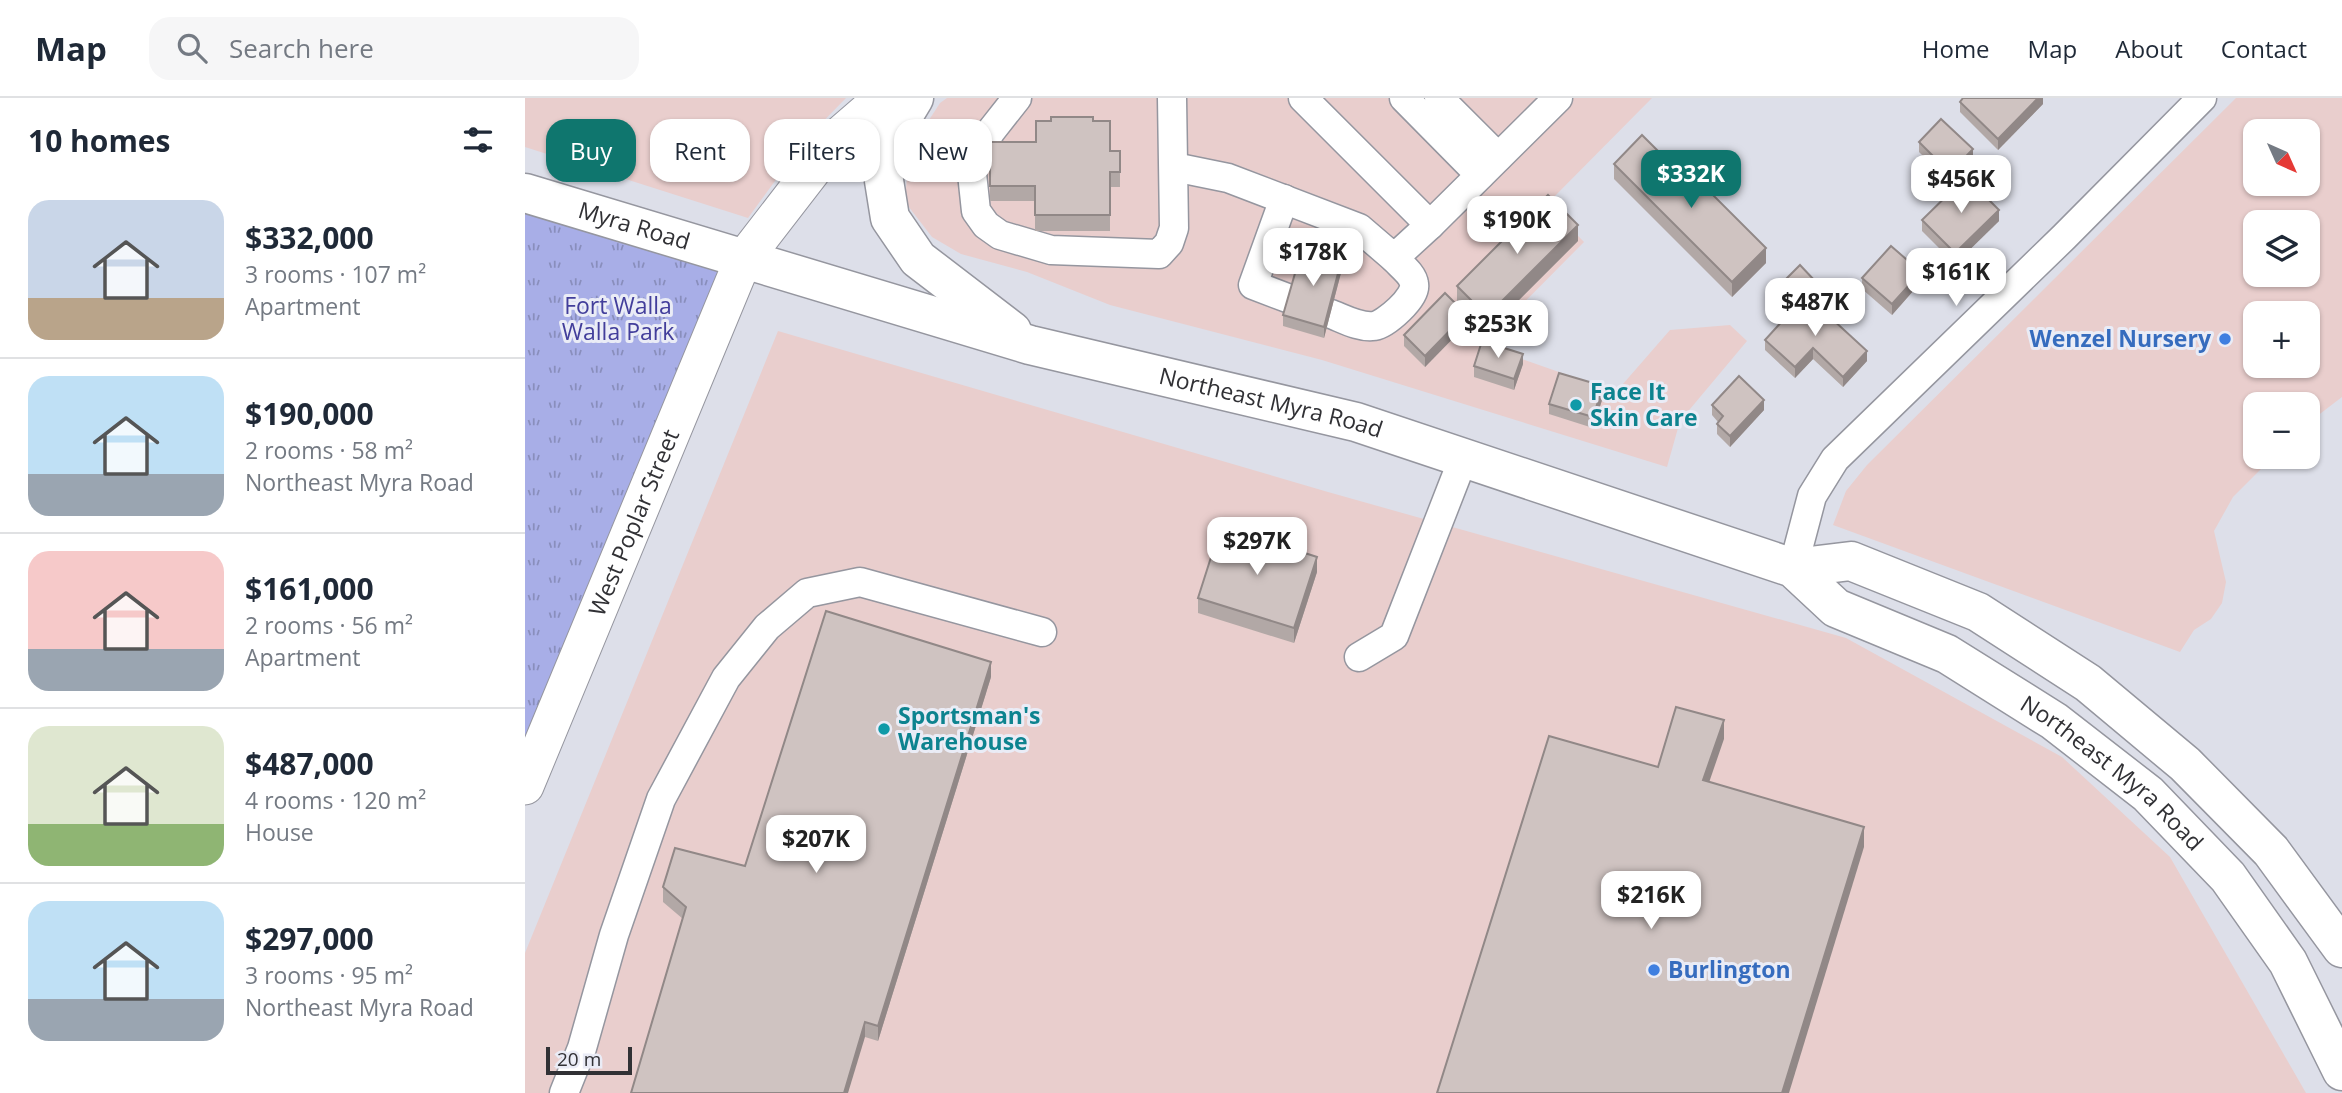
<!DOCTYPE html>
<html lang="en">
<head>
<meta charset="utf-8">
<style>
  body { margin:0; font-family:"Open Sans",sans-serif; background:#f6f6f7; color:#1f2937; height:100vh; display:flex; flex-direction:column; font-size:26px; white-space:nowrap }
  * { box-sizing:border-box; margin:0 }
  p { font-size:23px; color:#747a83 }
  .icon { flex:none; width:38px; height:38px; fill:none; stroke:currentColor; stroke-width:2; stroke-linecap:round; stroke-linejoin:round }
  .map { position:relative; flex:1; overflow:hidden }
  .side { display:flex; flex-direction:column; background:#fff; width:525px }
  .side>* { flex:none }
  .hud { position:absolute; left:21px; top:21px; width:665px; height:63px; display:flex; gap:14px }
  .needle { width:46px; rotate:135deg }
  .buttons { position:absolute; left:1718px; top:21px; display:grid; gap:14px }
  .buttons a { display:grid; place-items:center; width:77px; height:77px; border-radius:14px; background:#fff; box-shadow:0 2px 5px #0004; font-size:35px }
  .scale { position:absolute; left:21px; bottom:18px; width:86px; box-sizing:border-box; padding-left:7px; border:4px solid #313135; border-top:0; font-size:19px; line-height:24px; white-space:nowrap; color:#313135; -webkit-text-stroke:5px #eaecf6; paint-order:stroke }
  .price { position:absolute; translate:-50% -60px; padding:0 16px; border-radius:14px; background:#fff; color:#222; font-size:23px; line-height:46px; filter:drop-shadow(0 2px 4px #0008) }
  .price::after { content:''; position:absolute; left:50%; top:42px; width:21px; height:16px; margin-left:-10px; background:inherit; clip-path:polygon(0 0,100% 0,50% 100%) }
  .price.on { background:#0f766e; color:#fff }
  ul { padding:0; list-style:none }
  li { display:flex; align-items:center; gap:21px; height:175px; padding:0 28px }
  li+li { border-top:2px solid #e0e1e3 }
  li span { display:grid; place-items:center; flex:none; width:196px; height:140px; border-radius:21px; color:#555 }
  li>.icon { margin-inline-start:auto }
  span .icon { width:84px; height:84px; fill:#fffc; stroke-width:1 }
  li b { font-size:30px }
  h2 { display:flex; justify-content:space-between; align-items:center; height:84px; padding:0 28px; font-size:30px }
  .chip { padding:0 24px; border-radius:21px; background:#fff; box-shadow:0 2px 5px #0004; font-size:24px; line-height:63px }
  .chip.on { background:#0f766e; color:#fff }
  header { display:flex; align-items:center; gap:42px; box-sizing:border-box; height:98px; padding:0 35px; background:#fff; border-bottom:2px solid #e0e1e3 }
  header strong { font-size:33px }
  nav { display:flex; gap:38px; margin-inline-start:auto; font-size:24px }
  .search { width:490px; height:63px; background:#f6f6f7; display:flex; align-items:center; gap:18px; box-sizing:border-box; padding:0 24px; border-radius:21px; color:#747a83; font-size:26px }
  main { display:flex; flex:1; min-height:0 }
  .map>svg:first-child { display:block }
</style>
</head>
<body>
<header>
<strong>Map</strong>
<div class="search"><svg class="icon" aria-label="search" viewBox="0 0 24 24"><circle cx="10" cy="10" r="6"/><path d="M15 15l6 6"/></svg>Search here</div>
<nav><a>Home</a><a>Map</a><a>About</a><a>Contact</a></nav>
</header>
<main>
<section class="side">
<h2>10 homes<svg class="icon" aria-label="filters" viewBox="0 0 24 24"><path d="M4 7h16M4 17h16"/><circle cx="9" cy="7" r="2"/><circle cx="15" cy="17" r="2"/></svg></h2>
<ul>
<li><span style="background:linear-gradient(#c9d6e8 70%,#b9a48a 0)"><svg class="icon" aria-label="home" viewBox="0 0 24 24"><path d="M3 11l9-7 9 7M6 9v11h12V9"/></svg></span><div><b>$332,000</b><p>3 rooms · 107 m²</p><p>Apartment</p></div></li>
<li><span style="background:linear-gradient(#bfe0f5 70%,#9aa5b1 0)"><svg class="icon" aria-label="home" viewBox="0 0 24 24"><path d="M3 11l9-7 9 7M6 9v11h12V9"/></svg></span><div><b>$190,000</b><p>2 rooms · 58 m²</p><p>Northeast Myra Road</p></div></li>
<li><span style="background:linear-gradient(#f6c9c9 70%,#9aa5b1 0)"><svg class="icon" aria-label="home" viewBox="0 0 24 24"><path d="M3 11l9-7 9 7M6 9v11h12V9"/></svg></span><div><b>$161,000</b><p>2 rooms · 56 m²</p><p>Apartment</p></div></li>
<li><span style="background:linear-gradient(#dfe7d0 70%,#8fb573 0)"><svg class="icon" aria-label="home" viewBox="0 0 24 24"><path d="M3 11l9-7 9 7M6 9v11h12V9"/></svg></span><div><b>$487,000</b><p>4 rooms · 120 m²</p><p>House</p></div></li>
<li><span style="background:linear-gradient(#bfe0f5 70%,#9aa5b1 0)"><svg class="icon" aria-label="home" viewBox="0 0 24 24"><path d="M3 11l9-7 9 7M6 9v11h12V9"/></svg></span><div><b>$297,000</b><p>3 rooms · 95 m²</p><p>Northeast Myra Road</p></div></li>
</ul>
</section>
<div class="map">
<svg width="1817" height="995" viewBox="0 0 1817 995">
  <defs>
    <pattern id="park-tufts" width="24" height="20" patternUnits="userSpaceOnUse" patternTransform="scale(1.75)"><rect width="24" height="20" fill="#a8aee7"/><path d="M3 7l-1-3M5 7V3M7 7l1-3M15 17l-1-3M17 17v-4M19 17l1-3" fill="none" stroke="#898ebc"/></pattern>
  </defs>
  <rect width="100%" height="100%" fill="#dddfe9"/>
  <g fill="#e9cecd" fill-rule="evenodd">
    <polygon points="0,0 321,0 280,42 223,120 0,49"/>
    <polygon points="422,0 1127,0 1022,106 1059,144 957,247 1091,294 1145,232 1205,227 1222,243 1155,323 1142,369 797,262 585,207 502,174 436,156 407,139 380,104 384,53 415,5"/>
    <path d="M1711,0H1817V299L1783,325V306H1731V359H1748L1708,399L1689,433L1701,484L1697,505L1686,521L1669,532L1655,554L1308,427L1321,393L1342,367ZM1731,33H1783V86H1731ZM1731,124H1783V177H1731ZM1783,215V268H1731V215Z"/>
    <polygon points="253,233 803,394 1321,540 1537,659 1645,759 1781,995 0,995 0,855"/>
  </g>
  <polygon fill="url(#park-tufts)" points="0,93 218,162 0,688"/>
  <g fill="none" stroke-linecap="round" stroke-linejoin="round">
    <defs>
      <g id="minor">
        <polyline points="492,0 466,33 446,66 451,113 461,127 475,137 526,152 634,156 644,145 649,130 647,0"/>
        <polyline points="778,0 905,127 1033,0"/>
        <polyline points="879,0 955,77"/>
        <polyline points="914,0 973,59"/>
        <polyline points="649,69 703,80 834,130 869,160 905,127"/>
        <polyline points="759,101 728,187 765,201"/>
        <path d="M806,216C819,221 835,230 849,228C861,226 892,199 889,186C888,176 875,167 869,160"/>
        <polyline points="1268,470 1287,398 1310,361 1539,139 1677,0"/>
        <polyline points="834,559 869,538 938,361"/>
        <polyline points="39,995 57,950 89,837 136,701 201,580 242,529 282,495 335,484 517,534"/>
      </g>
      <g id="major">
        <path id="s1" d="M0,688L218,162L313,39L358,0"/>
      </g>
      <g id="highway">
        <polyline points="389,0 368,35 357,70 365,120 393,161 487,233"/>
        <path id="s2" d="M0,95L505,247L831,324L1268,470L1311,510L1422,556L1529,623L1623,696L1703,779L1763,864L1817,973"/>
        <polyline points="1268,470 1326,463 1453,514 1563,585 1660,666 1746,753 1817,850"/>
      </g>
    </defs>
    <use href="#minor" stroke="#95969f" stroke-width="31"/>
    <use href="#major" stroke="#95969f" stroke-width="39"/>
    <use href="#highway" stroke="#95969f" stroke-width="41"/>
    <use href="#minor" stroke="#fff" stroke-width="28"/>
    <use href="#major" stroke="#fff" stroke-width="37"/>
    <use href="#highway" stroke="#fff" stroke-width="38"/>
  </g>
  <g fill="#b2a8a6">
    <polygon points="1518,0 1518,6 1473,52 1435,14 1435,4"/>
    <polygon points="568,23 595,68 595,89 585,89 585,133 510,133 510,103 465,103 465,44 511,44"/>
    <polygon points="1394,44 1448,62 1425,85 1394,54"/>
    <polygon points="1089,66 1241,165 1207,199 1089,81"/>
    <polygon points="1397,122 1474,123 1430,166 1397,133"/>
    <polygon points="1053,143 962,234 932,203 932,188"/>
    <polygon points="777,166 817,171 799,240 758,228 758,217"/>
    <polygon points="1337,180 1396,184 1367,217 1337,191"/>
    <polygon points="1260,182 1291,189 1283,198 1342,263 1318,289 1288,261 1270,280 1240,252 1240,242 1276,203 1260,187"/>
    <polygon points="941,227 900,269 879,248 879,237"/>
    <polygon points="998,266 989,292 949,279 949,268"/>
    <polygon points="1078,299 1068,330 1024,316 1024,306"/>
    <polygon points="1187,307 1239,312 1205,349 1192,336 1192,326 1193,324 1187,317"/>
    <polygon points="792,474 769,545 673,515 673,500"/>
    <polygon points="466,579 353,943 340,939 158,821 138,804 138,789 220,768"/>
  </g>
  <g fill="#918887">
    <polygon points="1513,0 1518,0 1518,6 1473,52 1473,41"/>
    <polygon points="1448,51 1448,62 1425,85 1425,75"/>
    <polygon points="1474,112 1474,123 1430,166 1430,155"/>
    <polygon points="1053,127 1053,143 962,234 962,218"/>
    <polygon points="1241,150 1241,165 1207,199 1207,184"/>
    <polygon points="817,160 817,171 799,240 799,229"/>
    <polygon points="1396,174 1396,184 1367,217 1367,206"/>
    <polygon points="1291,184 1291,189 1277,204 1277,198"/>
    <polygon points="941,216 941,227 900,269 900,258"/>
    <polygon points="1288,250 1288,261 1270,280 1270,269"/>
    <polygon points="1342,253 1342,263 1318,289 1318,279"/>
    <polygon points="998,256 998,266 989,292 989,281"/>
    <polygon points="1078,288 1078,299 1068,330 1068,319"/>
    <polygon points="1239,302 1239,312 1205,349 1205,338"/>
    <polygon points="792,459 792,474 769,545 769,530"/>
    <polygon points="466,564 466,579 353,943 353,928"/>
    <polygon points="1199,622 1199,641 1178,702 1178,682"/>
    <polygon points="1339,729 1339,749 1264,995 1257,995"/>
    <polygon points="340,924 340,939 323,995 319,995"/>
  </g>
  <g fill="#cfc3c1" stroke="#918887" stroke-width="2">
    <polygon points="1438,0 1513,0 1473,41 1435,4"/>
    <polygon points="526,19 568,19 568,23 585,23 585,53 595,53 595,74 585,74 585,117 510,117 510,88 465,88 465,44 511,44 511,23 526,23"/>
    <polygon points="1416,21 1448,51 1425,75 1394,44"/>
    <polygon points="1117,37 1177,97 1183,92 1241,150 1207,184 1089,66"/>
    <polygon points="1441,79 1474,112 1430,155 1397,122"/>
    <polygon points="1023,97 1053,127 962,218 932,188"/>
    <polygon points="1366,148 1396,174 1367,206 1337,180"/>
    <polygon points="782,150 817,160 799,229 758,217 773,165 777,166"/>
    <polygon points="1275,167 1291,184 1277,198 1260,182"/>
    <polygon points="920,195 941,216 900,258 879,237"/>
    <polygon points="1281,197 1342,253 1318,279 1288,250 1270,269 1240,242"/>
    <polygon points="957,243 998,256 989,281 949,268"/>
    <polygon points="1034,275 1078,288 1068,319 1024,306"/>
    <polygon points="1214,278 1239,302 1205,338 1192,326 1198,318 1187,307"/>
    <polygon points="696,428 792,459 769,530 673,500"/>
    <polygon points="301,513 466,564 353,928 340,924 319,995 106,995 161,809 138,789 150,750 220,768"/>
    <polygon points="1151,609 1199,622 1178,682 1339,729 1257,995 912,995 1024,638 1133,669"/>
  </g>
  <g fill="#3f7fe0" stroke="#eaecf6" stroke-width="2.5">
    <circle cx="1700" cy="241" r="7"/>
    <circle cx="1129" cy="872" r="7"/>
  </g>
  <g fill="#0f9aa8" stroke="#eaecf6" stroke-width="2.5">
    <circle cx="1051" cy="307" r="7"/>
    <circle cx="359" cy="631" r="7"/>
  </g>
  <g text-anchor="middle" stroke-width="6" stroke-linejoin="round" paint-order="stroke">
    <g font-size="23" fill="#313135" stroke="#eaecf6">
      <text dy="8" stroke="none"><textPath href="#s2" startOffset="114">Myra Road</textPath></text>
      <text dy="8" stroke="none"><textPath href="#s2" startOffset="775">Northeast Myra Road</textPath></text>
      <text dy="8" stroke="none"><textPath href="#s1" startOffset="285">West Poplar Street</textPath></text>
      <text dy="8" stroke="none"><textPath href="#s2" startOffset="1706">Northeast Myra Road</textPath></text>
    </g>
    <g font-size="23" fill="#423e9b" stroke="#eaecf6">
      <text x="93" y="216">Fort Walla<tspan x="93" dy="26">Walla Park</tspan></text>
    </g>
    <g font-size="23" font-weight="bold" fill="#366cbe" stroke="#eaecf6" text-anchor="end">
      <text x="1686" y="249">Wenzel Nursery</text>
      <text x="1143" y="880" text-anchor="start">Burlington</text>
    </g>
    <g font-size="23" font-weight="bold" fill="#0d838f" stroke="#eaecf6" text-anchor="start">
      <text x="1065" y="302">Face It<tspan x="1065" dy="26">Skin Care</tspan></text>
      <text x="373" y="626">Sportsman's<tspan x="373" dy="26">Warehouse</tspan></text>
    </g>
  </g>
</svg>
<div class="buttons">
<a><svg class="needle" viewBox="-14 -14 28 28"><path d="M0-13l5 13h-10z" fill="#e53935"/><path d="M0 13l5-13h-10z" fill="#747a83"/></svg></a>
<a><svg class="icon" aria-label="layers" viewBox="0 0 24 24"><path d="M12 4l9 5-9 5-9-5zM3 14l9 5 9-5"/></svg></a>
<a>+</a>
<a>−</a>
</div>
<div class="scale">20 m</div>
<b class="price on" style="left:1166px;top:112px">$332K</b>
<b class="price" style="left:1436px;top:117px">$456K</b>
<b class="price" style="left:992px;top:158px">$190K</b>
<b class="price" style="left:788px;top:190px">$178K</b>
<b class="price" style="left:1431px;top:210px">$161K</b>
<b class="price" style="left:1290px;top:240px">$487K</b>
<b class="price" style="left:973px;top:262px">$253K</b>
<b class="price" style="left:732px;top:479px">$297K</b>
<b class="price" style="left:291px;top:777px">$207K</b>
<b class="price" style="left:1126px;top:833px">$216K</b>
<div class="hud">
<a class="chip on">Buy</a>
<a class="chip">Rent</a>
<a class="chip">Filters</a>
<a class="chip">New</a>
</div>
</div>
</main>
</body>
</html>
